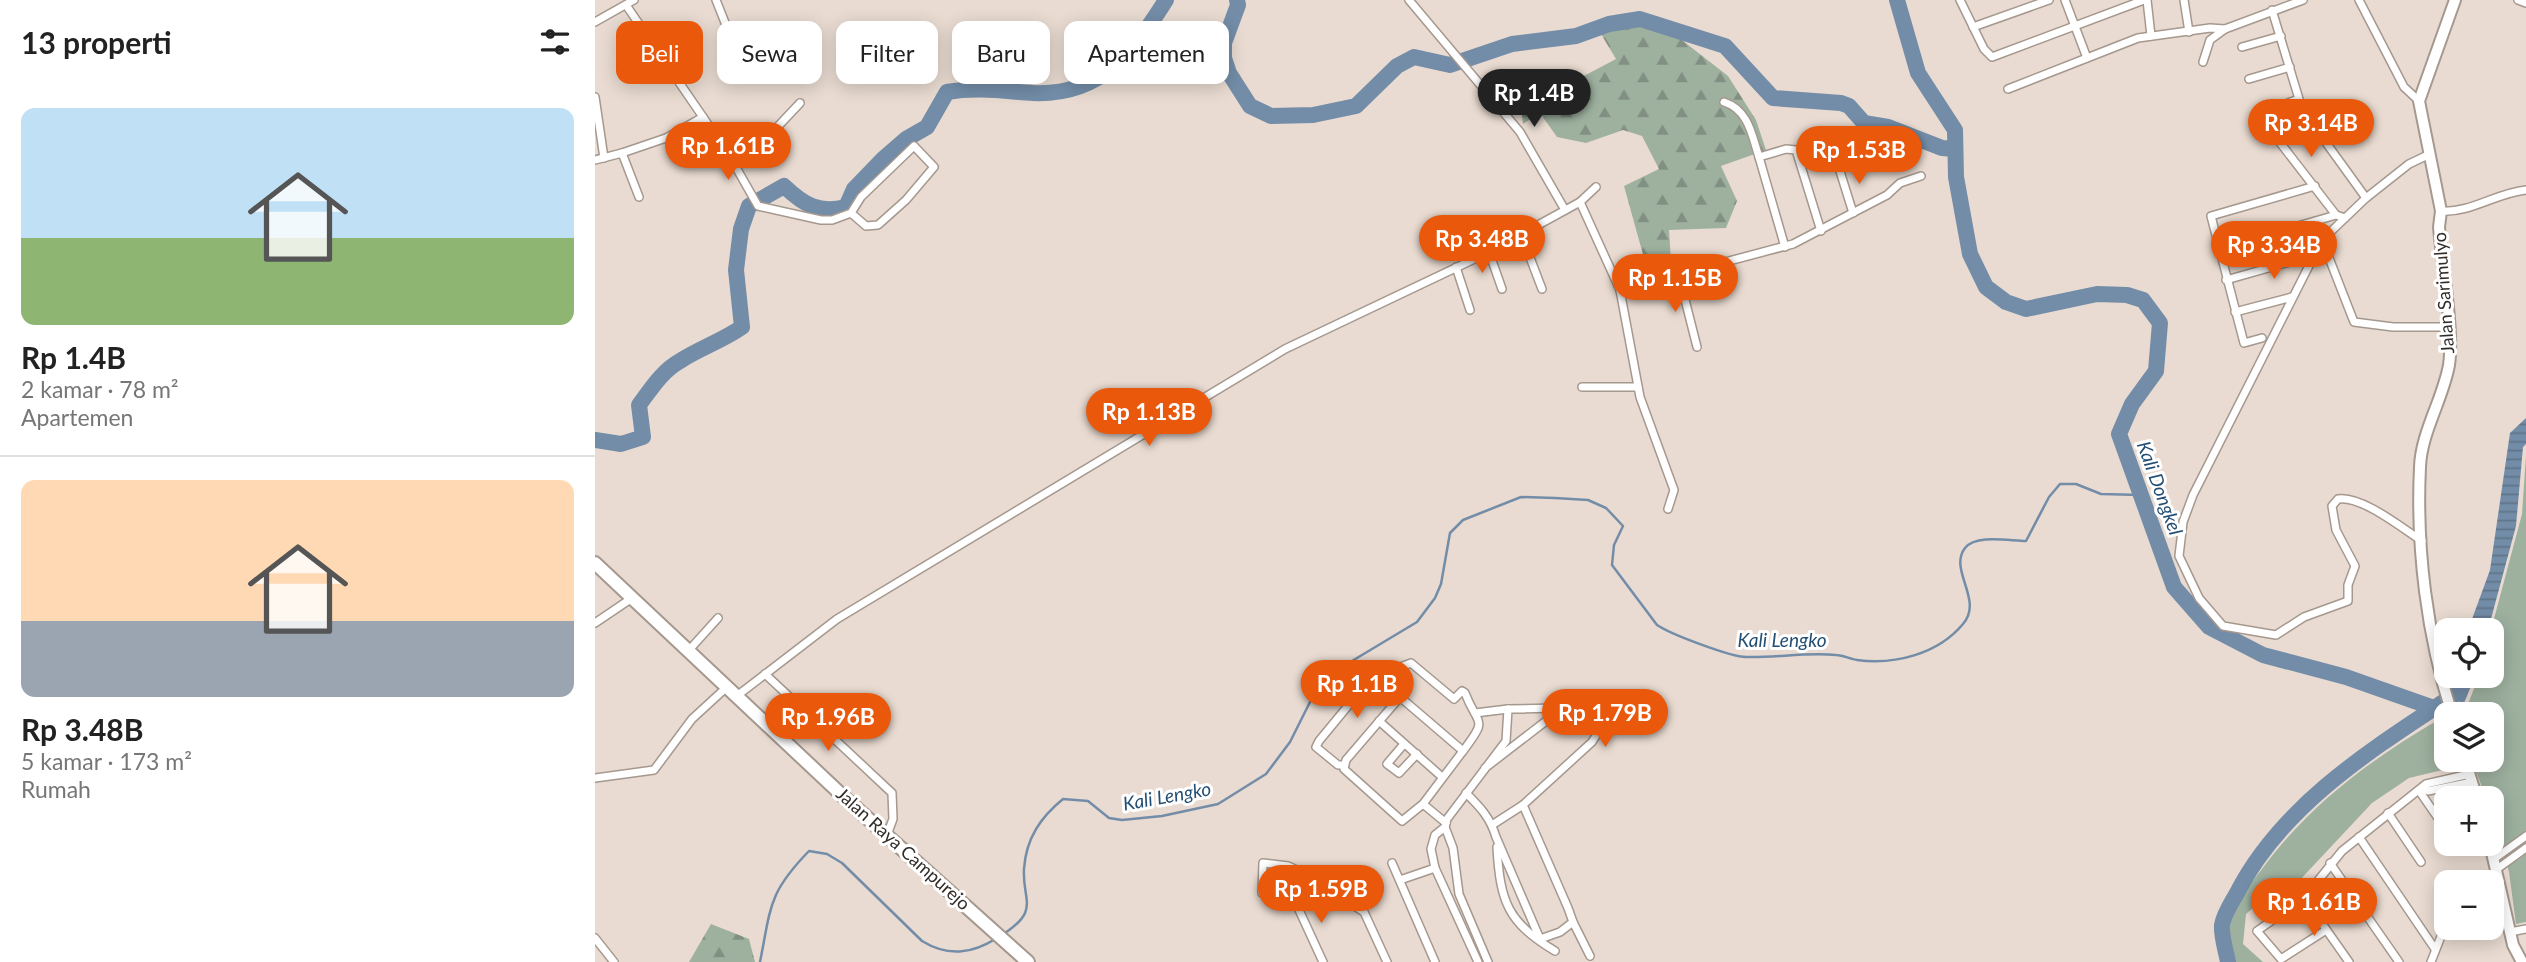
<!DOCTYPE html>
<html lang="id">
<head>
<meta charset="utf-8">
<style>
  body { margin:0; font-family:Lato,sans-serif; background:#f6f6f6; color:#222; height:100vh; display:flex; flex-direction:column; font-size:26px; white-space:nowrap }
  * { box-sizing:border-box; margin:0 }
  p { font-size:23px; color:#767676 }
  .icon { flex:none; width:38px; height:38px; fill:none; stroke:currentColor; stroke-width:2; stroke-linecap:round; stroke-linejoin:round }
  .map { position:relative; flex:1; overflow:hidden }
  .drawer { display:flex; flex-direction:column; background:#fff; width:595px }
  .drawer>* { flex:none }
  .hud { position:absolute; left:21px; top:21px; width:665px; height:63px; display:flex; gap:14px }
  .controls { position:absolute; left:1839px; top:618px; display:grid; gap:14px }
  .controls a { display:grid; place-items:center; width:70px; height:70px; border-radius:14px; background:#fff; box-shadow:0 4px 18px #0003; font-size:35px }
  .price { position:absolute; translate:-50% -60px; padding:0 16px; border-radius:24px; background:#ea580c; color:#fff; font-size:23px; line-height:46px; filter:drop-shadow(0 2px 4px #0008) }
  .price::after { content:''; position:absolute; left:50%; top:42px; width:21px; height:16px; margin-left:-10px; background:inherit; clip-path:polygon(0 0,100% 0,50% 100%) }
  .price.active { background:#222; color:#fff }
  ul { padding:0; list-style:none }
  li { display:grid; align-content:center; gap:14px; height:371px; padding:0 21px }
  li+li { border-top:2px solid #e0e0e0 }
  li span { display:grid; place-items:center; height:217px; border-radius:14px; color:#555 }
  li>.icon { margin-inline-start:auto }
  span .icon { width:126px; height:126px; fill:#fffc; stroke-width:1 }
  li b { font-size:30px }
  h2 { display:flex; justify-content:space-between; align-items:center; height:84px; padding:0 21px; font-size:30px }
  .tag { padding:0 24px; border-radius:14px; background:#fff; box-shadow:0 4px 18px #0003; font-size:24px; line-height:63px }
  .tag.active { background:#ea580c; color:#fff }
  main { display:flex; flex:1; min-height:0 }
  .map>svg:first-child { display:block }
</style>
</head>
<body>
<main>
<section class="drawer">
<h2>13 properti<svg class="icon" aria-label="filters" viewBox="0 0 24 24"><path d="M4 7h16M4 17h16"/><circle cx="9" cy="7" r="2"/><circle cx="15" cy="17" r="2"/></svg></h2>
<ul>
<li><span style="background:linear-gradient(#bfe0f5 60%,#8fb573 0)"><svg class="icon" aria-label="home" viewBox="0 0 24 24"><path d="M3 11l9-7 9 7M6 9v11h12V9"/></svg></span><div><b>Rp 1.4B</b><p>2 kamar · 78 m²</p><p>Apartemen</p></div></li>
<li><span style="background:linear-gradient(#ffd9b3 65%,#9aa5b1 0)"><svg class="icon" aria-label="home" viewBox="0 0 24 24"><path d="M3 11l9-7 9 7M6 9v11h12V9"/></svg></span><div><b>Rp 3.48B</b><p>5 kamar · 173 m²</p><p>Rumah</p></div></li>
</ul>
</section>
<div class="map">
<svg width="1931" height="962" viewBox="0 0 1931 962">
  <defs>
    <pattern id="forest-firs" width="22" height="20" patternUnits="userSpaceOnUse" patternTransform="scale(1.75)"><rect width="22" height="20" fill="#9eb19f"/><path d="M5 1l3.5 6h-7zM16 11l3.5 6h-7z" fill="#819082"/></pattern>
    <pattern id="water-rules" width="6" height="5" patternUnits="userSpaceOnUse" patternTransform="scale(1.75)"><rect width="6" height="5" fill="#738da8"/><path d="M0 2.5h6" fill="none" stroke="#5f7489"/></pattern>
  </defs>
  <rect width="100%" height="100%" fill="#e9dbd1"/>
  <g fill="#9eb19f">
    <polygon points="1931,455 1931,922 1921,924 1914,872 1897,815 1897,798 1891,798 1877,760 1897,760 1897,714 1869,714 1884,676 1897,676 1896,630 1927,514"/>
    <path d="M1843,720L1851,743L1852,760H1857L1860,767L1814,778L1777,803L1688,898H1670L1651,914L1648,944L1668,962H1637C1635,948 1632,928 1638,914C1644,897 1656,883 1667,869C1714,805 1775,760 1843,720Z"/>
  </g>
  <g fill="url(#forest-firs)">
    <polygon points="1056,16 1133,76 1161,120 1171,150 1126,166 1142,201 1131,228 1074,230 1076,261 1052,269 1029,186 1064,169 1047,136 1028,130 991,143 962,137 945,113 928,124 926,109 1021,59 1000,24"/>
    <polygon points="116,924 154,939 160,962 94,962"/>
  </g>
  <g fill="url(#water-rules)">
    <polygon points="1931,418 1931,444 1928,447 1921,526 1893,630 1873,630 1895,570 1915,433"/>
    <polygon points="1858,676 1880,676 1867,708 1856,681"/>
  </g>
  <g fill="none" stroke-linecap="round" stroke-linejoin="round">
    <g stroke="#738da8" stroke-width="2.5">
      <path d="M407,935C446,910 427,901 429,869C431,838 446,817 468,799L493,801L514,818L527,820L567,816L623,804L671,774L695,742L716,700L747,667L822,622L840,598L846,584L855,533L868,520L926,497L960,498L993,500L1011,508L1028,526L1019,545L1017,565L1062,625C1075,634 1136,657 1151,657C1181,658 1211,652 1241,655C1248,655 1255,659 1262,660C1300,665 1343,654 1368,624C1389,600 1353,570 1370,548C1381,534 1415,541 1431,541L1454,497L1465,484H1481L1506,494L1546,495"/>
      <path d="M165,962C176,907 173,893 214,851L232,854L247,863L327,941C353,957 377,954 402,938"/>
    </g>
    <g stroke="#738da8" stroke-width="16">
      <polyline points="642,0 643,5 629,43 629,58 634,73 655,106 676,116 718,115 761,106 802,66 819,57 855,65 917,44 981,36 1014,24 1045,19 1130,46 1178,98 1246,103 1254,106 1269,123 1293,127 1347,148 1360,149"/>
      <polyline points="1302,0 1323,73 1360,130 1361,177 1375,254 1391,287 1411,302 1431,309 1502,294 1532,295 1548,300 1565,323 1561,371 1537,404 1524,434 1579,587 1614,627 1668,655 1751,677 1839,708"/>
      <path d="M0,440L26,444L48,437L44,405C56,389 67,371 85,361C105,348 127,341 147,327L141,270L146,229L154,206L189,186C209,205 224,214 251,207L259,189L288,159L311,139L332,127L352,92C381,87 408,91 438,93C507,96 538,52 571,0"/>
      <path d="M1633,962C1631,951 1626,936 1627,925C1629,913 1638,901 1643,891C1690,801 1784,745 1865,691L1869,676"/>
    </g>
    <defs>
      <g id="street">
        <polyline points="121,0 146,63"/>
        <polyline points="814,0 925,132 970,210"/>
        <polyline points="1365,0 1389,49 1397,57 1549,0"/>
        <polyline points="1470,0 1492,58 1543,38 1615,28 1630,29"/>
        <polyline points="1552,0 1556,36"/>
        <polyline points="1589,0 1594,32"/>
        <polyline points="1764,0 1809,87 1824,101"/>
        <polyline points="1923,0 1931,3"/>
        <polyline points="31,5 134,155 172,138 205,103"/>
        <polyline points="1677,10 1704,99 1665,113 1666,118 1741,215 1750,218"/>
        <polyline points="0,22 39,0"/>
        <polyline points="1378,27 1454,0"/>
        <polyline points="1647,47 1686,36"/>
        <polyline points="1608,62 1615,40 1630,29 1708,0"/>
        <polyline points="1654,79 1695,67"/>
        <polyline points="1413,89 1492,58"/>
        <polyline points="0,97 9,158"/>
        <polyline points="1701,101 1771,198"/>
        <path d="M1129,102C1154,110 1157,136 1164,157L1191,149L1201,150L1226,231"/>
        <polyline points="27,153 71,138 108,117"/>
        <polyline points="134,155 163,206 226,220 237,220 256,213 266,197 319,146 339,167 311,200 283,225 271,226 256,213"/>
        <polyline points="1164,157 1190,247"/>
        <polyline points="0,160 27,153 44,197"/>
        <polyline points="1244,168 1258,213"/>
        <polyline points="985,202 1001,187"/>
        <path d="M1846,211C1876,213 1901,193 1931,190"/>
        <polyline points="926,234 947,289"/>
        <polyline points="1727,240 1759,322 1798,327 1852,327"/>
        <polyline points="1624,249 1741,215"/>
        <polyline points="894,252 907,289"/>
        <polyline points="861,267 875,310"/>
        <polyline points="1084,276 1102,347"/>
        <polyline points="1631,280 1719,255"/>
        <polyline points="1025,290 1045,397 1079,490 1073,509"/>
        <polyline points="1640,312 1697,297"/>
        <polyline points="1667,338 1649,343 1616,216 1720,186"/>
        <polyline points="987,387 1043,387"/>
        <path d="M1827,541C1807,528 1766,495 1743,499L1737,506L1741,530L1760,566L1753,585V601L1709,617L1681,635L1628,626L1604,598L1584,556L1588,522L1598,495L1727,240L1771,198L1814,164L1835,154"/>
        <polyline points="0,623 37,598"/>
        <polyline points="95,649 123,618"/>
        <polyline points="170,674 297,793 298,819 292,835"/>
        <polyline points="143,695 242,619 690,349 894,252 985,202 1025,290 1198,244 1292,195 1305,183 1326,176"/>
        <path d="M805,697L782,676L816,663L859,699L867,691L870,693C883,727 894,717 868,751"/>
        <polyline points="880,713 913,709"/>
        <polyline points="784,721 847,777"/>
        <polyline points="809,744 792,764 804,773 822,754"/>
        <polyline points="748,765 743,765 721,747 724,741 766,690 782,676"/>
        <polyline points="890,768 964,711 963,708 913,709 911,741 852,819 850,827 858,848 864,894 893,962"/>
        <polyline points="0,778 59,770 97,719 133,686"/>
        <polyline points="1828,789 1833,791 1877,782"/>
        <polyline points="1825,792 1845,821"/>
        <path d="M871,793C885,807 895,817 901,837L945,939L965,932L978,922L973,908L928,805L897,825"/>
        <polyline points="828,804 868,751 805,697 751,760 749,769 807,821 828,804 851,823"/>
        <polyline points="928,805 997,742 1002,734 1000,723 986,708 963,709"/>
        <polyline points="1793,813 1826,862"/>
        <polyline points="850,827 840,835 836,849 840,868 883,962"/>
        <polyline points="1764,837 1840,949"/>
        <path d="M902,847C905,902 913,923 960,951"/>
        <polyline points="1899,859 1931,836"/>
        <polyline points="797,863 840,962"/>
        <polyline points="1735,863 1804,962"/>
        <polyline points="1902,869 1931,848"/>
        <polyline points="706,872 699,899 728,962"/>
        <polyline points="805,880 840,868"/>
        <polyline points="724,885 699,899 667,893 668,863 693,866 706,872 769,912 792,962"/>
        <polyline points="1709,898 1754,962"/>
        <polyline points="978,922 995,956"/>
        <polyline points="1731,930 1686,959 1662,931 1709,898 1747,851 1831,784 1875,774"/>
        <polyline points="1915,932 1931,929"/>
        <polyline points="0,938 19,962"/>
        <polyline points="1836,962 1852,921"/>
      </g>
      <g id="secondary">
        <path d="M1857,714C1832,636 1821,549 1825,467C1826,433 1848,399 1854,365C1859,331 1847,264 1844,227L1846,211L1824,101L1860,0"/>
        <polyline points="1870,760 1882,798"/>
        <polyline points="1895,844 1918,945 1927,962"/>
      </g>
      <polyline id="primary" points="0,563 251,799 433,962"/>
    </defs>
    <use href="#street" stroke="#a5988e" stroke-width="10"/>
    <use href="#secondary" stroke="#a5988e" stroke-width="14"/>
    <use href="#primary" stroke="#a5988e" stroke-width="16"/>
    <use href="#street" stroke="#fff" stroke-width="7"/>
    <use href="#secondary" stroke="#fff" stroke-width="10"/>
    <use href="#primary" stroke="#fff" stroke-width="12"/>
  </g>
  <g text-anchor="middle" stroke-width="6" stroke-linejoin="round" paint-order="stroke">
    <g font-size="18" fill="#332d29" stroke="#fff">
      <text transform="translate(1849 293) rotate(-94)" y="6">Jalan Sarimulyo</text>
      <text transform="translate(308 849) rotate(42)" y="6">Jalan Raya Campurejo</text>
    </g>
    <g font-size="19" font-style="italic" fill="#234e74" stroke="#fff">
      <text transform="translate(1565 488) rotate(70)" y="7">Kali Dongkel</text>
      <text x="1187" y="647">Kali Lengko</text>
      <text transform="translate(572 796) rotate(-10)" y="7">Kali Lengko</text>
    </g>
  </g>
</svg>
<div class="controls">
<a><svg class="icon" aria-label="locate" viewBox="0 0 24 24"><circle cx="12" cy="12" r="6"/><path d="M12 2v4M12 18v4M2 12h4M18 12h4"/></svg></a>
<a><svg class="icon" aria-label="layers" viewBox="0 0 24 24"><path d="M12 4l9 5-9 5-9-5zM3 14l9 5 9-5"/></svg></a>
<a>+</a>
<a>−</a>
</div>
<b class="price active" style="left:939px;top:129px">Rp 1.4B</b>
<b class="price" style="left:1716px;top:159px">Rp 3.14B</b>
<b class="price" style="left:133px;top:182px">Rp 1.61B</b>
<b class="price" style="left:1264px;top:186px">Rp 1.53B</b>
<b class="price" style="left:887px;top:275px">Rp 3.48B</b>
<b class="price" style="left:1679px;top:281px">Rp 3.34B</b>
<b class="price" style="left:1080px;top:314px">Rp 1.15B</b>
<b class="price" style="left:554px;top:448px">Rp 1.13B</b>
<b class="price" style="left:762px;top:720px">Rp 1.1B</b>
<b class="price" style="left:1010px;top:749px">Rp 1.79B</b>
<b class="price" style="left:233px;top:753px">Rp 1.96B</b>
<b class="price" style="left:726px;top:925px">Rp 1.59B</b>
<b class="price" style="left:1719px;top:938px">Rp 1.61B</b>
<div class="hud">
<a class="tag active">Beli</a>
<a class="tag">Sewa</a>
<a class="tag">Filter</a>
<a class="tag">Baru</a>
<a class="tag">Apartemen</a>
</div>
</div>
</main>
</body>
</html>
